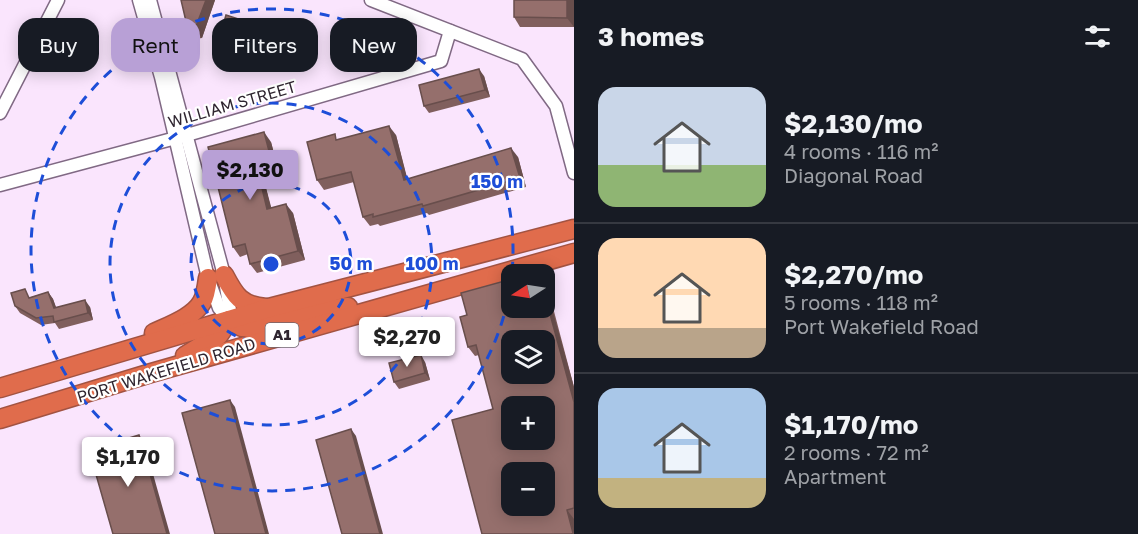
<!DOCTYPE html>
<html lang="en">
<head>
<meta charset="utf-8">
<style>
  body { margin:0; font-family:"Golos Text",sans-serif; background:#20242c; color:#f1f3f6; height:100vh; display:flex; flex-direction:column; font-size:22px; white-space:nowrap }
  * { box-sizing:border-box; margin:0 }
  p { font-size:20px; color:#9ea1a6 }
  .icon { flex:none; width:33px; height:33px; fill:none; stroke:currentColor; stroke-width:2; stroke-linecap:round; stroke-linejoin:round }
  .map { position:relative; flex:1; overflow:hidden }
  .details { display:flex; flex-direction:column; background:#171b24; width:564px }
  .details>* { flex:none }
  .hud { position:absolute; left:18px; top:18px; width:465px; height:54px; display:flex; gap:12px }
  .needle { width:39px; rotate:258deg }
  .controls { position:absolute; left:501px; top:264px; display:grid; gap:12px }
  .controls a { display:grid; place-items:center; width:54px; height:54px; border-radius:12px; background:#171b24; box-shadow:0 3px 15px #0003; font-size:30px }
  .price { position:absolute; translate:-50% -51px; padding:0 14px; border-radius:6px; background:#fff; color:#222; font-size:20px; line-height:39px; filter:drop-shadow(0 2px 3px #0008) }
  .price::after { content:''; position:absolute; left:50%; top:36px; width:18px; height:14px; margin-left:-9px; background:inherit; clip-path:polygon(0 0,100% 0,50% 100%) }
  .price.current { background:#b8a0d6; color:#111 }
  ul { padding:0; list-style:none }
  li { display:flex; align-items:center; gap:18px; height:150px; padding:0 24px }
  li+li { border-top:2px solid #363941 }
  li span { display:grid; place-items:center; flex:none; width:168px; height:120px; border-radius:18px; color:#555 }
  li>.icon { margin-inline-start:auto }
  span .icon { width:72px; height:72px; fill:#fffc; stroke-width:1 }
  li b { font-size:26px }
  h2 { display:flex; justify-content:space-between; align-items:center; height:72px; padding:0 24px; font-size:26px }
  .tag { padding:0 21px; border-radius:18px; background:#171b24; box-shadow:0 3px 15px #0003; font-size:21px; line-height:54px }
  .tag.current { background:#b8a0d6; color:#111 }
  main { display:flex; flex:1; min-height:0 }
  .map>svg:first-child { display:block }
</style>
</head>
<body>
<main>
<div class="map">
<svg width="574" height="534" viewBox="0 0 574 534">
  <rect width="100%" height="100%" fill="#fae5fd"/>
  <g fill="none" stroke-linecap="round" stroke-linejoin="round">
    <defs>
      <g id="minor">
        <polyline points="139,0 161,77 208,278 219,308 229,320"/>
        <polyline points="150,0 224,275 230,310 229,320"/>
        <polyline points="371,0 522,59 556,106 574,173"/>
        <polyline points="0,113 58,0"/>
        <polyline points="0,185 187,135 441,61 450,31"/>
      </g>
      <g id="highway">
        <path d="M224,275C235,296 241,306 266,308"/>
        <polyline points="229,320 242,327 256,328 316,311 348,307"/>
        <path d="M154,333C169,326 194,317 202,302C206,295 207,286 208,278"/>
        <polyline points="185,356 219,335 229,320"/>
        <polyline points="0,388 269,308 574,229"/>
        <polyline points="0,419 151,373 574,253"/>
      </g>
    </defs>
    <use href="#minor" stroke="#806984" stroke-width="15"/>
    <use href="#highway" stroke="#a25342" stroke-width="21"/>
    <use href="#minor" stroke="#fff" stroke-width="12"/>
    <use href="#highway" stroke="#e06c4c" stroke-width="18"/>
  </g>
  <g fill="#805f5d">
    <polygon points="181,0 215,0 202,38 195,39 188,30"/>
    <polygon points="574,0 574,27 520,27 514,17"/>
    <polygon points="288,35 294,44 286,72 224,53 218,43"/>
    <polygon points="484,76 490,97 429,113 424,106"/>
    <polygon points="396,135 407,179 518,157 526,187 429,215 427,213 380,226 378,224 370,226 363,217 354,182 324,190 317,180 338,139"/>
    <polygon points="271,142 276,161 260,165 271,208 293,213 305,260 257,273 250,264 248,254 240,257 233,247 208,147"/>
    <polygon points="546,281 574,387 574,534 482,534 493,409 479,355 475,356 468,347 467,315"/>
    <polygon points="48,292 53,299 56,308 90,307 93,320 59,329 55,323 41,325 20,313 15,306 31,297"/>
    <polygon points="429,322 431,324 434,337 388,349 386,346"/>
    <polygon points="425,362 430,380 399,389 394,382"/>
  </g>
  <g fill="#684e4c">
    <polygon points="206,0 215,0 202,38 195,29"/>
    <polygon points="567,0 574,0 574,27 567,18"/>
    <polygon points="288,35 294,44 286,72 279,63"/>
    <polygon points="479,69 484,76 490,97 485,90"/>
    <polygon points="389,126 396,135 410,189 404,180"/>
    <polygon points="264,132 271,142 276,161 269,151"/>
    <polygon points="511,148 518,157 526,187 520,178"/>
    <polygon points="254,155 260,165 274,218 267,209"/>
    <polygon points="286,204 293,213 305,260 298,251"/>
    <polygon points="544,280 574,387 574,402 544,292"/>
    <polygon points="48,292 53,299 59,315 54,308"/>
    <polygon points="85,300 90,307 93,320 88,313"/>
    <polygon points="421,355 425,362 430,380 425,373"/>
    <polygon points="230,400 235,407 269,534 266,534"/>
    <polygon points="351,429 356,436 383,534 380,534"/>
    <polygon points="139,435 144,442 170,534 167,534"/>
    <polygon points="567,510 574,519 574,534"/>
  </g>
  <g fill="#956f6c" stroke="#684e4c" stroke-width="1.5" fill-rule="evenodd">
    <polygon points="181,0 206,0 195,29 188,30"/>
    <polygon points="514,0 567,0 567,18 514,17"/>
    <polygon points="226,15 288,35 279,63 218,43"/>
    <polygon points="479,69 485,90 424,106 419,85"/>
    <polygon points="389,126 404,180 511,148 520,178 423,206 422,204 373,217 373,214 363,217 351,172 317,180 307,142 335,134 336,140"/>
    <polygon points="264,132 269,151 254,155 267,209 286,204 298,251 250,264 245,244 233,247 208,147"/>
    <polygon points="539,272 540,274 529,274"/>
    <path d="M512,279V308H544V292L574,402V508L567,510L573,533L571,534H482L452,420L493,409L476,345L468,347L460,317L467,315L461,293ZM512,340H544V374H512ZM512,406H544V440H512ZM512,472H544V506H512Z"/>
    <polygon points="25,289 29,298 48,292 54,308 85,300 88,313 54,322 53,316 36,318 15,306 11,293"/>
    <polygon points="429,322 433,334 386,346 383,334"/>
    <polygon points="421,355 425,373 394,382 389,363"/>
    <polygon points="230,400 266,534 215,534 182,413"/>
    <polygon points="351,429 380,534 342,534 316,440"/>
    <polygon points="139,435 167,534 113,534 89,450"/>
  </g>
  <g fill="none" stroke="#1d4ed8" stroke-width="3" stroke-dasharray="10 8">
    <circle cx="271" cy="264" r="80"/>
    <circle cx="271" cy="264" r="161"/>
    <path d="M511 281A241 241 0 1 1 512 272"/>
  </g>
  <g text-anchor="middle" stroke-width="4.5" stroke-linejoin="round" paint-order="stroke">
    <rect fill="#fff" stroke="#6d666e" stroke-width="1.5" x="265.5" y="323" width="33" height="24" rx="4.5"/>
    <g font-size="15" font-weight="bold" fill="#2f2530">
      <text x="282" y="340">A1</text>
    </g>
    <g font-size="16" fill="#2f2530" stroke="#fff">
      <text transform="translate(232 104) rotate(-16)" y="6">WILLIAM STREET</text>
      <text transform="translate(166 370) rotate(-17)" y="6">PORT WAKEFIELD ROAD</text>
    </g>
  </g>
  <circle cx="271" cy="264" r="9" fill="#1d4ed8" stroke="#fff" stroke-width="3"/>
  <g font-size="18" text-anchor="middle" font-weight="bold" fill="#1d4ed8" stroke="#fff" stroke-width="4.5" stroke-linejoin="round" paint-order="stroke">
    <text x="497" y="188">150 m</text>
    <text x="351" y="270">50 m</text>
    <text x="432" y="270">100 m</text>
  </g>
</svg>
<div class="controls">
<a><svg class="needle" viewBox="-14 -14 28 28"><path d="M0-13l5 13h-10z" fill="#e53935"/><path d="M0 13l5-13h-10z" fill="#9ea1a6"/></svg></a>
<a><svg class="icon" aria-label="layers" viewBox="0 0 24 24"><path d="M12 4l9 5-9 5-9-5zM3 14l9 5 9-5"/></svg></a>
<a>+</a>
<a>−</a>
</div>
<b class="price current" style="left:250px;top:201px">$2,130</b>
<b class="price" style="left:407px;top:368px">$2,270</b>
<b class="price" style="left:128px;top:488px">$1,170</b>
<div class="hud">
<a class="tag">Buy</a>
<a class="tag current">Rent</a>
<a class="tag">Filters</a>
<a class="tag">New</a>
</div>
</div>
<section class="details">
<h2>3 homes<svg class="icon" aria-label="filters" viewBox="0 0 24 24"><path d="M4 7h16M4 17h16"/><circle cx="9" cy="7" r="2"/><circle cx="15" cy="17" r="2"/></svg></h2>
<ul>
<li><span style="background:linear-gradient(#c9d6e8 65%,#8fb573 0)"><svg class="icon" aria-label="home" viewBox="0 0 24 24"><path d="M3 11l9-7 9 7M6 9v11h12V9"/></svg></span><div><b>$2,130/mo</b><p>4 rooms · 116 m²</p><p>Diagonal Road</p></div></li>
<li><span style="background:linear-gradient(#ffd9b3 75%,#b9a48a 0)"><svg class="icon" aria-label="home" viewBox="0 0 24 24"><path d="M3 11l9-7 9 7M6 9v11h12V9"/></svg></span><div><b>$2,270/mo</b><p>5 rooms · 118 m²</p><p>Port Wakefield Road</p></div></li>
<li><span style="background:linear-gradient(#a9c7e8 75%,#c2b280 0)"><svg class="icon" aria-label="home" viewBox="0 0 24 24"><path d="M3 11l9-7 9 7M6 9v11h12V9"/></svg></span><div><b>$1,170/mo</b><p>2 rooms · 72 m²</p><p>Apartment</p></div></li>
</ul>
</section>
</main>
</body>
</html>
